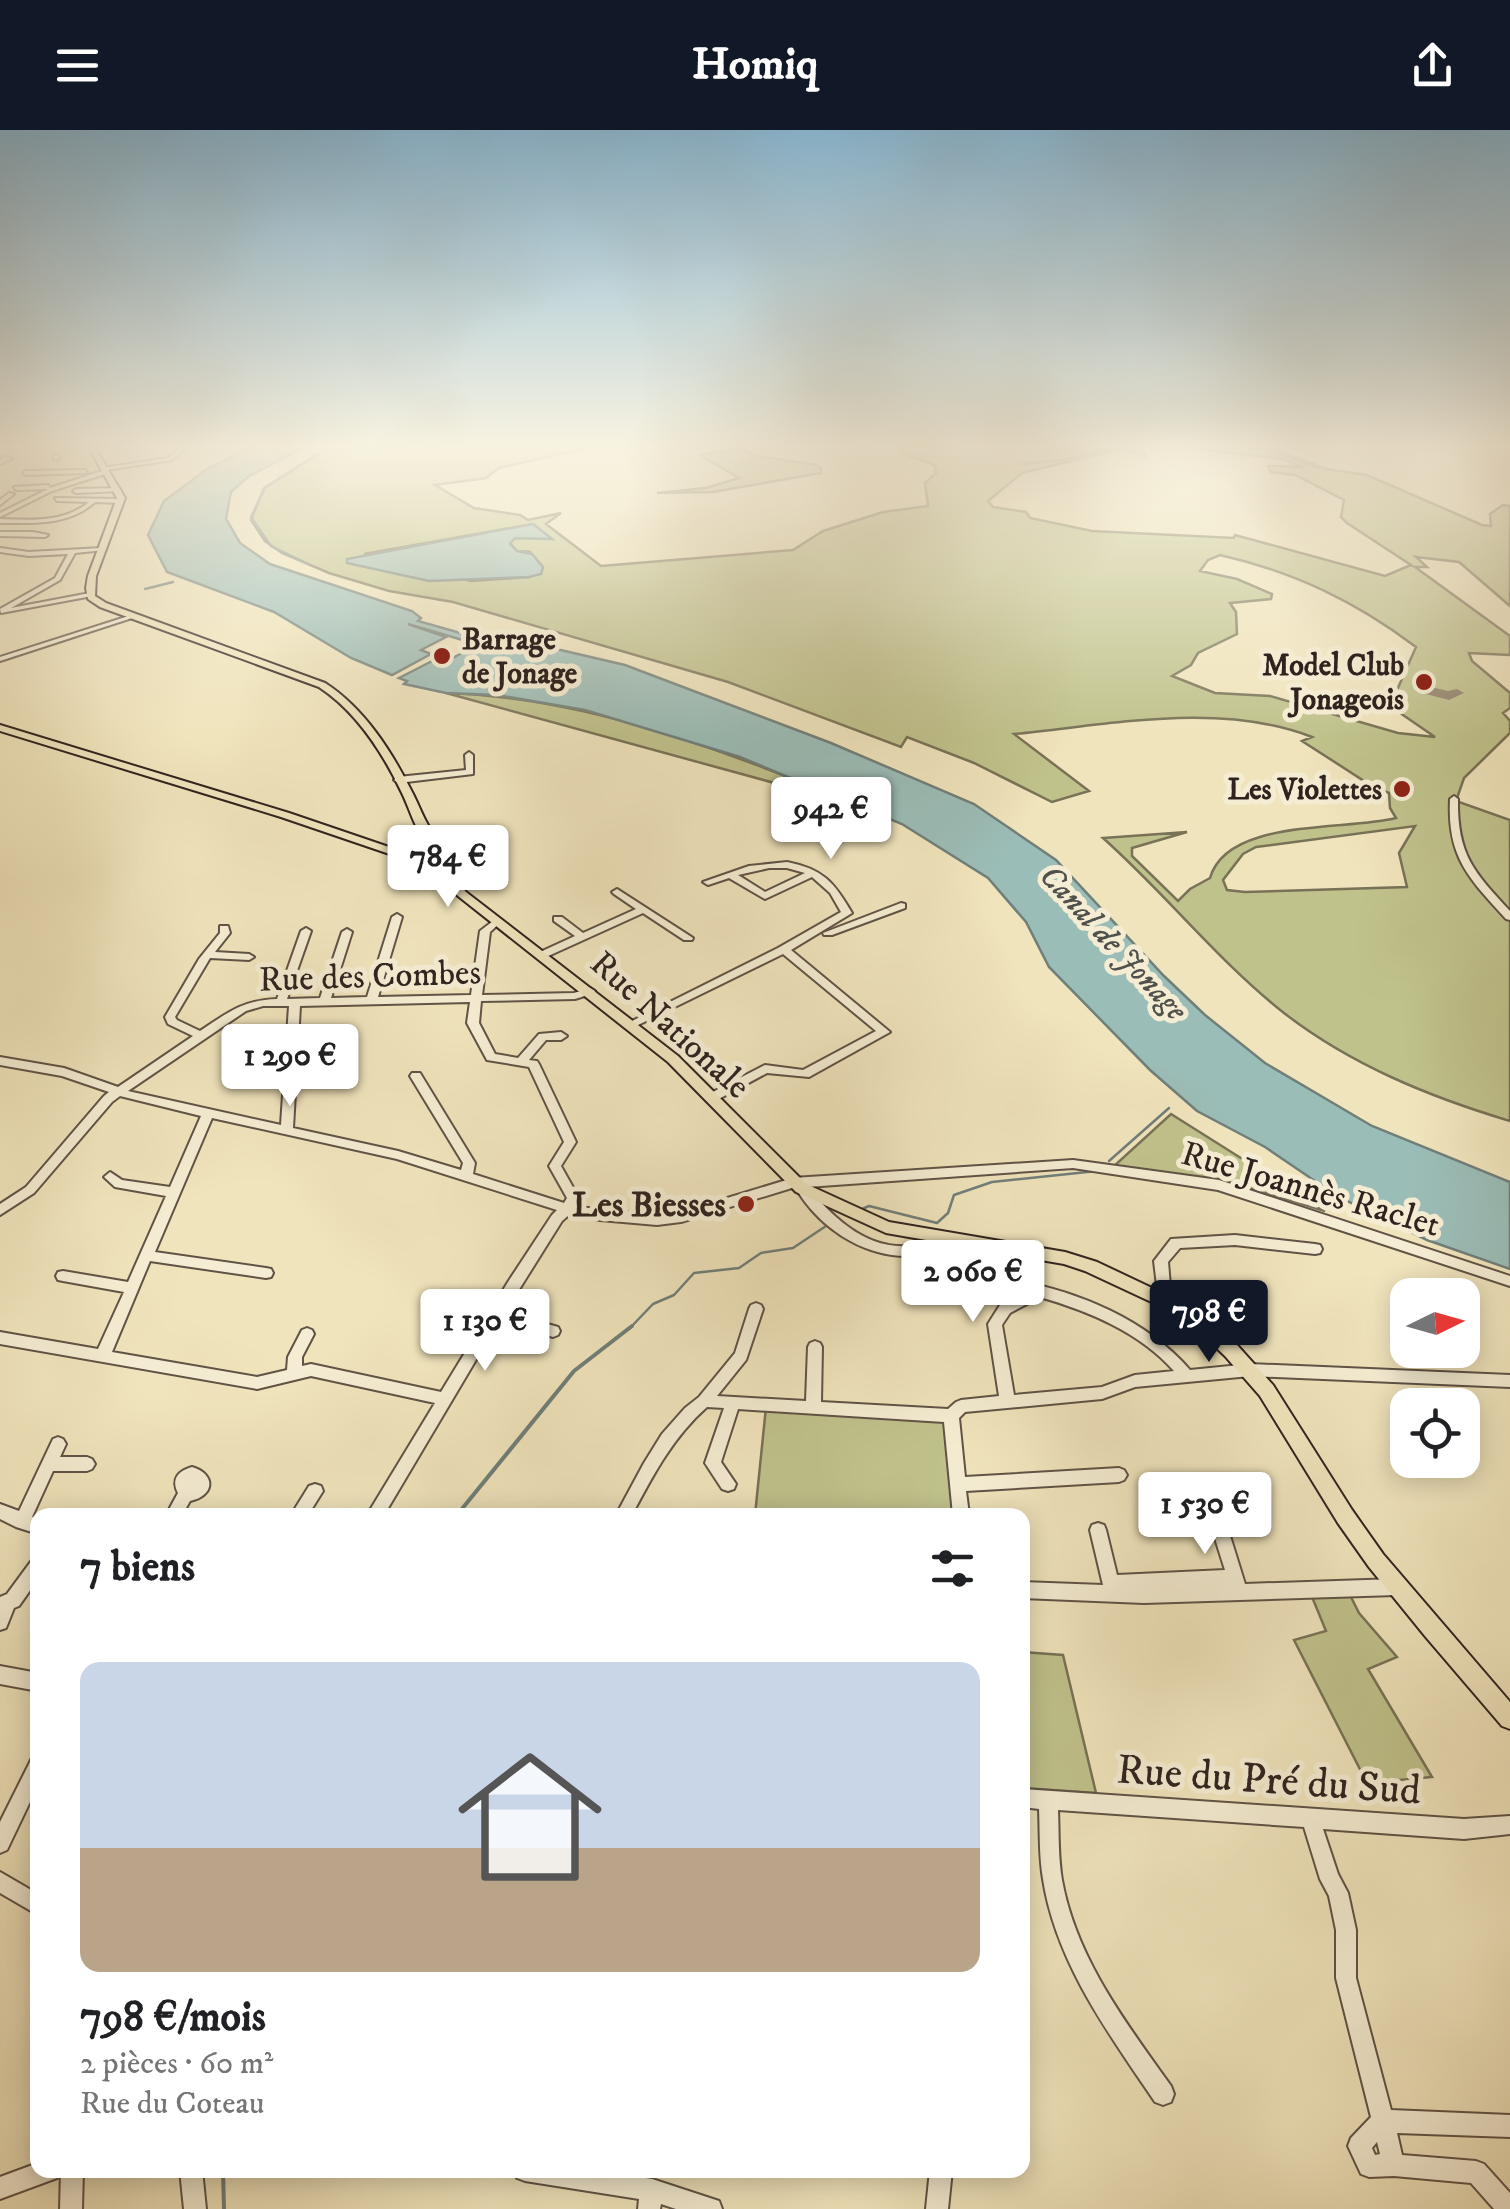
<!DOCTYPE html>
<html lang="fr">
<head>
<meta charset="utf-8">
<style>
  body { margin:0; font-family:"IM FELL DW Pica",serif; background:#f6f6f6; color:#202124; height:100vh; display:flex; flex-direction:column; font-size:38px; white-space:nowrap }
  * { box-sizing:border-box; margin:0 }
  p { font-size:32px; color:#757577 }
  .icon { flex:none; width:55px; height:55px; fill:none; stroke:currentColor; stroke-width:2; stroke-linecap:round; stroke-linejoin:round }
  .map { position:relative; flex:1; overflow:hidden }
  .details { position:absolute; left:30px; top:1378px; width:1000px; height:670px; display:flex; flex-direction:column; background:#fff; border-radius:20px; box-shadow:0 5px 25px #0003 }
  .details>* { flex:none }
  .needle { width:65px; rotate:85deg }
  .tools { position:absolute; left:1390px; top:1148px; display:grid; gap:20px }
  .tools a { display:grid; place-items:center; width:90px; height:90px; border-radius:20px; background:#fff; box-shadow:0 5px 25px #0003; font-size:50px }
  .price { position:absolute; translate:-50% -85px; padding:0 22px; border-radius:10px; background:#fff; color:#222; font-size:32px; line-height:65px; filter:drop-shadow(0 2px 5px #0008) }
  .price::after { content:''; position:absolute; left:50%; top:60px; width:30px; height:22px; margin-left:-15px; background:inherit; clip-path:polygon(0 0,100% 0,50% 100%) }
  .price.active { background:#111827; color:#fff }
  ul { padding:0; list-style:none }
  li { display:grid; align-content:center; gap:20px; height:530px; padding:0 50px }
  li+li { border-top:2px solid #e0e0e0 }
  li span { display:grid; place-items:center; height:310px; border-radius:20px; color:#555 }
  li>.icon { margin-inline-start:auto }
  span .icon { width:180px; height:180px; fill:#fffc; stroke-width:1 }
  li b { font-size:42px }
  h2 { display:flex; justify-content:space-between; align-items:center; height:120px; padding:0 50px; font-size:42px }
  header { display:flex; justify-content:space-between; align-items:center; height:130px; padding:0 50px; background:#111827; color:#fff; font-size:45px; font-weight:700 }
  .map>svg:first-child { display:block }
</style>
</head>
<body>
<header><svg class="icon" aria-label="menu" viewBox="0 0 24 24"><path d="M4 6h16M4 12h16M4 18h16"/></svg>Homiq<svg class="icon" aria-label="share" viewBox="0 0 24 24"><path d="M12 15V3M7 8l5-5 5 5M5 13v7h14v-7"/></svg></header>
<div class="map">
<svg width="1510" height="2079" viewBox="0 0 1510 2079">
  <rect width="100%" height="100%" fill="#f0e4bc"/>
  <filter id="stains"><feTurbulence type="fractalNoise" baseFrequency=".002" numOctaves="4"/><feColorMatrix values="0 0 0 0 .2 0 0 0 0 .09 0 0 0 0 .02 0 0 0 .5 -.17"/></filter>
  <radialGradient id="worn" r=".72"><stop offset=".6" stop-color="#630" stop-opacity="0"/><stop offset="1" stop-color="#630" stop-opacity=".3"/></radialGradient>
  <g fill="#c0c28c" stroke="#787256" stroke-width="2.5" fill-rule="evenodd">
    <path d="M330,316H595L499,338L486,348L435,355L474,378L520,385L528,390L561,383L546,394L601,436L793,420L823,401L883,382L928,376L925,353L936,343L935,336C923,327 907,331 896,316H1141L1146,327L1124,318L1022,343L988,371L993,377L1026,382L1030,388L1092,401L1234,408L1235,405L1385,446L1411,435L1347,393L1341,387L1344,370L1295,345L1271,342L1268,336L1304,337L1282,329L1176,316L1271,318L1326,339L1367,345L1482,395L1491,396L1490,384L1503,375L1510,376V476L1459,432L1416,427L1427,437H1415L1510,506V525L1469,523L1472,531L1510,563V578L1503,583L1510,591V603L1464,648L1456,671L1510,690V991C1430,967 1351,935 1284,883C1218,831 1166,764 1103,708L1187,702L1132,718V726L1178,771L1190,759L1210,748C1227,688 1345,701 1396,688L1390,678L1389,663L1375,658L1302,611L1312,607C1219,571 1109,595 1014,604L1089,661L1052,672L974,633L907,607L901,617L728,552L453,472L389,461L329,443L282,423L265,411L251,390L264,358ZM533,394L551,409L515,408L510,413L517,421L530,422L529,447L471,451L364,424ZM1220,425C1294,442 1355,471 1416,517L1390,576L1435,607L1398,603L1270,566L1215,563L1172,546L1191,535L1198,523L1237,504L1236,482L1230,473L1271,469L1272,464L1237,449L1200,441L1208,430ZM1415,696L1399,723L1407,757L1245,762L1227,760L1223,750L1243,724L1256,717Z"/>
    <polygon points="741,319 757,326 816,335 821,338 821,343 713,362 657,363 706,358 739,348 700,325"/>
    <path d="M446,563C592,568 728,622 862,677Z"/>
    <polygon points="1171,984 1325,1081 1225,1051 1114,1036"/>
    <polygon points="766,1277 945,1288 957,1385 755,1385"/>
    <polygon points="1348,1461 1359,1483 1397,1527 1368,1539 1432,1647 1367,1653 1294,1510 1326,1501 1310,1462"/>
    <polygon points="1022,1522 1063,1525 1096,1663 1023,1658"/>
  </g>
  <g fill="#9bbdb7" stroke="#707f7a" stroke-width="2.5">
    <polygon points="254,316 308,316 249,346 231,362 226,389 240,413 270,434 412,481 421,488 418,491 492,512 522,511 625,535 831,613 974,674 1056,730 1164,846 1205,885 1265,933 1372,996 1510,1052 1510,1139 1427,1110 1337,1066 1265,1017 1197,981 1150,940 1049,837 1026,792 988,748 902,694 740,627 585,580 497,565 446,563 404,554 407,551 399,548 440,527 449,530 475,516 483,516 408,494 446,507 421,520 431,524 392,545 351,528 274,482 167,442 148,405 164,371 207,339"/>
    <polygon points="533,394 552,409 515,408 510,414 517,421 532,424 543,437 541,444 529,447 429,451 347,433 347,429"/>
  </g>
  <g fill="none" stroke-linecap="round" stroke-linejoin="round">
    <g stroke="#707f7a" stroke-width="2.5">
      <polyline points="1253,316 1319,338"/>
      <polyline points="360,322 393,316"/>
      <polyline points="1021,334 1064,330 1117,316"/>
      <polyline points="308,434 271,416 251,387 265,358 331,316"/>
      <polyline points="145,459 173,452"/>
      <polyline points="1109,1031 1169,978"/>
      <polyline points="860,1080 869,1076 937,1093 948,1083 954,1065 992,1052 1097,1041"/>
      <polyline points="629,1199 653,1174 674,1165 694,1143 739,1138 761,1123 793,1118 826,1096"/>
    </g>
    <g stroke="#707f7a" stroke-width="4">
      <polyline points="457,1385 574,1241 632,1196"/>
      <polyline points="223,2040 224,2079"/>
    </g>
    <polygon fill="#90846e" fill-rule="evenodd" points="1427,556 1448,561 1457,559 1464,563 1449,570 1422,563 1422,557"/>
    <defs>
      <g id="minor">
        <polygon points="180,318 185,319 172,330 106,340 108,343 52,361 0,387 0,383 48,359 16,360 14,357 48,355 50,358 105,340 102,340 102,338 168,328"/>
        <polygon points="55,325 60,326 58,330 53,329"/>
        <polygon points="2,326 12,329 0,334 0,330 4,329"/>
        <polygon points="85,340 87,343 26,345 23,343 26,341"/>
        <polygon points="119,358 121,361 76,363 73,361 76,359"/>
        <polygon points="9,363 14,364 0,375 0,370"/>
        <path d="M55,368L120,369L123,371L120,373L95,372C68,396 34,393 0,393V389C32,390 63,393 89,372L57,371Z"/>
        <polygon points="0,402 33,402 48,405 45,407 0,406"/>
        <polygon points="0,418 29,422 102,418 105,420 75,423 60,450 11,478 90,463 93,465 92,466 1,483 0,479 55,448 68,424 29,426 0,422"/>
        <polygon points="132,485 138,486 0,531 0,527"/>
        <polygon points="469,622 473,625 473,644 398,653 394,650 398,647 466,640 465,625"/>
        <path d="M1454,666L1458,669C1457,725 1474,742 1510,781V790L1506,789C1469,748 1447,728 1450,669Z"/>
        <path d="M787,732C823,739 834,752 852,783L791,820L890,902L809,947L767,943L715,971H707L705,968L707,965L765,935L803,940L876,901L783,824L636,896L632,898L626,894L778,818L841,782L830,763L812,747L765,769L729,748L708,755L703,752L749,736ZM769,738H787L805,743L765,762L738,745Z"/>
        <polygon points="617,759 693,808 692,810 684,810 643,783 546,827 538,827 538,823 575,806 554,791 554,787 562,787 583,803 636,779 614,764 612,762"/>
        <polygon points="901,773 905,774 905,778 832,805 824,805 823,803"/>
        <path d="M397,784L402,787L378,867L471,865L480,801L497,788L502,791L490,802L482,865L574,863L590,858L595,861L594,863L575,869L481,871L479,893L495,924L518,928L539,904L561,902L567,906L561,910H546L529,930L537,931L539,934L576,1012L561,1036L579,1068L576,1076L600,1080L657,1085L681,1082L793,1048L1073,1030L1219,1050L1510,1146V1156L1218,1060L1073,1038L807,1057C833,1087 865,1119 908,1116C924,1115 939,1105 955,1106L957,1110L955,1114L935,1121L937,1138C960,1151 988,1146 1013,1150C1078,1161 1147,1190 1190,1240L1250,1234L1510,1245V1257L1250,1246L1135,1257L1102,1269L965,1282L959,1288L965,1347L1119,1338L1124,1340L1127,1345L1124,1350L1119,1352L966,1361L969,1385H953L944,1292L738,1279L721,1332L736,1354L734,1359L728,1361L722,1359L705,1333L724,1278L707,1277C673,1307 653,1345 632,1385H616L644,1333L662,1304L685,1278L699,1267L735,1223L749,1179L751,1175L756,1173L761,1175L763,1179L746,1230L717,1266L806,1271L808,1217L810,1213L815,1211L820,1213L822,1217L821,1272L948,1279L956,1272L961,1270L999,1266L988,1194L1000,1175L1023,1163L960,1157L935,1150L926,1145L922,1125C870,1132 821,1101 795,1057L681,1092L657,1095L600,1090L570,1084L562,1091L505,1182L558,1197L560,1201L558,1205L553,1207L499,1191L384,1385H367L435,1273L311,1246L257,1259L0,1214V1202L98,1219L124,1162L63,1151L58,1150L56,1146L58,1142L63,1141L128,1152L166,1066L115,1057L104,1047L110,1042L122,1050L170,1057L201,986L120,966L112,972L34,1063L0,1085V1074L26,1057L104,966L109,962L62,946L0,935V927L64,938L118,957L193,906L168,894L165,887L199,829L220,803V796H228L230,803L215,822L249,824L254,827L249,830L210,828L175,887L177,890L200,901C227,883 243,870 277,869L301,801L306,798L311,801L287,869L320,868L342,802L347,799L352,802L331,868L367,867L392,787ZM470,872L467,893L487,930L529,937L564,1012L549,1036L567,1068L564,1073L473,1044L475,1033L420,943H412L410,946L463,1033L461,1040L398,1021L293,998L300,876ZM263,876H289L281,995L128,961L246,881ZM212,988L397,1029L557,1080L552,1085L508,1152L441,1262L311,1234L302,1236V1227L314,1204L312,1200L307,1198L302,1200L288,1227L287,1240L257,1247L112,1222L150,1131L266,1148L271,1147L273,1143L271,1139L266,1138L155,1122ZM1040,1167C1088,1181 1140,1202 1174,1241L1135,1245L1102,1257L1014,1265L1002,1195L1010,1183Z"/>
        <polygon points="1235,1105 1315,1114 1320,1115 1322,1119 1320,1123 1315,1124 1235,1115 1180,1118 1168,1132 1171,1168 1169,1172 1164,1173 1159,1172 1154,1131 1171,1109"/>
        <polygon points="58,1307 63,1309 66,1314 60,1327 87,1327 92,1329 95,1334 92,1339 87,1341 53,1341 32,1387 38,1389 38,1404 16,1397 0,1389 0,1374 19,1381 53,1309"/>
        <path d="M192,1337C216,1344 215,1366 190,1371L182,1385H166L178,1363C171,1349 178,1341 192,1337Z"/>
        <polygon points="315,1354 321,1356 323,1361 308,1385 291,1385 309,1356"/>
        <polygon points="1214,1373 1220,1375 1222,1380 1245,1454 1396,1449 1402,1451 1404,1457 1402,1463 1396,1465 1144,1473 1022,1468 1022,1452 1103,1455 1090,1400 1092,1395 1098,1393 1104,1395 1106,1400 1117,1445 1225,1440 1206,1380 1208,1375"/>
        <polygon points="38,1427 38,1449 19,1476 14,1478 6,1498 0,1500 0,1467 7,1464 32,1430"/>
        <polygon points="0,1536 38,1543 38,1561 0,1554"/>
        <polygon points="38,1625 38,1655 7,1720 0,1723 0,1692 32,1628"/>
        <path d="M1022,1659L1464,1689L1510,1686V1704L1464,1709L1323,1699L1338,1744L1348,1763L1356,1800V1848L1391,1980L1510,1985V2007L1397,2003L1402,2025L1476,2031L1484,2034L1510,2063V2079H1494L1471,2053L1394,2046L1369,2047L1361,2044L1348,2016L1351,2008L1371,1987L1336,1848V1800L1329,1766L1320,1749L1304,1697L1058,1680C1059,1703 1058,1727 1062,1750C1076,1828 1126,1893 1171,1956L1174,1964L1171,1972L1163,1975L1155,1972C1109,1904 1056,1833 1043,1749C1039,1726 1040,1702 1039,1679L1022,1677ZM1377,2012L1380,2024L1375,2025L1372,2018Z"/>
        <polygon points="0,1742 38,1764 38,1785 0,1763"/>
        <polygon points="38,2033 38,2040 60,2040 57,2048 0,2069 0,2047"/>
        <polygon points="61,2040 83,2040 82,2079 60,2079"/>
        <polygon points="180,2040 202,2040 206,2079 184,2079"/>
        <polygon points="514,2040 596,2040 652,2049 719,2071 722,2079 676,2079 661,2074 660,2079 638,2079 639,2069 525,2051 517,2048"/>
        <polygon points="930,2040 952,2040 948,2079 926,2079"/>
      </g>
      <g id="major">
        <path d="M88,316H94L125,368L96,446L95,466L106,473L325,553C365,579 392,622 413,664C422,682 426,696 440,712L436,726L432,727L426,724L428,713C414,699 411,681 402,663C383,623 357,582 319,557L100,477L88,469L86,458L88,446L117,368Z"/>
        <polygon points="0,595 289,683 427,730 433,735 450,735 450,739 446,740 466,762 678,926 806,1054 889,1092 1065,1122 1097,1132 1171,1167 1217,1198 1238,1216 1273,1255 1352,1380 1383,1424 1510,1572 1510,1599 1502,1596 1425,1506 1369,1437 1338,1393 1260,1266 1225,1226 1205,1207 1160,1176 1085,1141 1064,1134 886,1103 796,1062 668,932 458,766 434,742 426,741 419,734 281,687 0,601"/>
      </g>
    </defs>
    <use href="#minor" stroke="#605346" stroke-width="4"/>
    <use href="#major" stroke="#30231f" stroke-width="4"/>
    <use href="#minor" fill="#f5edd3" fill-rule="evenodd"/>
    <use href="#major" fill="#f0e4bc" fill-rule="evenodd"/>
  </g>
  <linearGradient id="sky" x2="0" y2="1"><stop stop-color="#89b8d4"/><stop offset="0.52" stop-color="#f8f3e1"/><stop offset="1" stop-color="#f8f3e1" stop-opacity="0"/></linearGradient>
  <rect width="1510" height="607" fill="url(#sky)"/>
  <g fill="#8f2418" stroke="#f5edd3" stroke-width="4">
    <circle cx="442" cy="526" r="10"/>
    <circle cx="1424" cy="552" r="10"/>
    <circle cx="1402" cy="659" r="10"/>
    <circle cx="746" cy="1074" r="10"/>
  </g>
  <g text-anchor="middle" stroke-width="10" stroke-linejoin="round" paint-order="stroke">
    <g font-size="30" font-weight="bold" fill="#30231f" stroke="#f5edd3" text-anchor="end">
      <text x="462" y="519" text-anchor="start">Barrage<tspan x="462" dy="34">de Jonage</tspan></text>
      <text x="1404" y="545">Model Club<tspan x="1404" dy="34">Jonageois</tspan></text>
      <text x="1382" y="669">Les Violettes</text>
    </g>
    <g font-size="32" font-style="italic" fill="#50514d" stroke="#f5edd3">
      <text transform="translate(1114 812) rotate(47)" y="11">Canal de Jonage</text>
    </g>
    <g font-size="35" fill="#30231f" stroke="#f5edd3">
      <text transform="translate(370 845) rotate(-2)" y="12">Rue des Combes</text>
      <text transform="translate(671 894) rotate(42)" y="12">Rue Nationale</text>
      <text transform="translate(1311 1058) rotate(16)" y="12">Rue Joannès Raclet</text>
    </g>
    <g font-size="35" font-weight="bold" fill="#30231f" stroke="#f5edd3" text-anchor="end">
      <text x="726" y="1086">Les Biesses</text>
    </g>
    <g font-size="42" fill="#30231f" stroke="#f5edd3">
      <text transform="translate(1269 1648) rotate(4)" y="15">Rue du Pré du Sud</text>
    </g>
  </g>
  <rect width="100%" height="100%" filter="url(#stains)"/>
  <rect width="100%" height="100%" fill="url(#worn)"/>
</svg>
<div class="tools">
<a><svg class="needle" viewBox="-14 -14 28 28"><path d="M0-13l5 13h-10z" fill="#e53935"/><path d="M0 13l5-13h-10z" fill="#757577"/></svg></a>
<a><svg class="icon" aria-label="locate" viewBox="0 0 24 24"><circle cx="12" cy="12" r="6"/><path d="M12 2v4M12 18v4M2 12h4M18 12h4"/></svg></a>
</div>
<b class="price" style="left:831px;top:732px">942 €</b>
<b class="price" style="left:448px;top:780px">784 €</b>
<b class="price" style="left:290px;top:979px">1 290 €</b>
<b class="price" style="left:973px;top:1195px">2 060 €</b>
<b class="price active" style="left:1209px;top:1235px">798 €</b>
<b class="price" style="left:485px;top:1244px">1 130 €</b>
<b class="price" style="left:1205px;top:1427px">1 530 €</b>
<section class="details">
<h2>7 biens<svg class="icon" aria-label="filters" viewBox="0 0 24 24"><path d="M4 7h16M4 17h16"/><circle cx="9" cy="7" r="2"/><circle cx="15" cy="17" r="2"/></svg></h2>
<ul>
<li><span style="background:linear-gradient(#c9d6e8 60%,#b9a48a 0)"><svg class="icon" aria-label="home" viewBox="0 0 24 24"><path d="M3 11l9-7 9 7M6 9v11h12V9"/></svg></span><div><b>798 €/mois</b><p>2 pièces · 60 m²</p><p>Rue du Coteau</p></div></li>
</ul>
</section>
</div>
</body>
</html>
